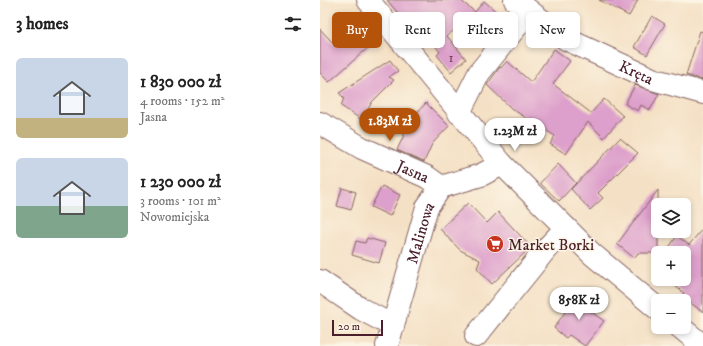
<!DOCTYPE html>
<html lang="en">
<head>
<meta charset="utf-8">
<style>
  body { margin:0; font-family:"IM FELL DW Pica",serif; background:#f2f2f2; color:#222; height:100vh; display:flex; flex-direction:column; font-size:15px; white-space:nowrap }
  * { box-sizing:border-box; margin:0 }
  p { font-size:13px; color:#767676 }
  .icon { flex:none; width:22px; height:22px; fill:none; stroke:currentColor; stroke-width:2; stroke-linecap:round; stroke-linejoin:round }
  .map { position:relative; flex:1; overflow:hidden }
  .panel { display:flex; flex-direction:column; background:#fff; width:320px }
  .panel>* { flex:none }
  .top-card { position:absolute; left:12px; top:12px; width:311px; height:36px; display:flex; gap:8px }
  .buttons { position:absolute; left:331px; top:198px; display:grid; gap:8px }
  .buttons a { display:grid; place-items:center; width:40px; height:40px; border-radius:6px; background:#fff; box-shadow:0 2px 6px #0003; font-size:20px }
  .scale { position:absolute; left:12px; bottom:10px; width:51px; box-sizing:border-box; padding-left:4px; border:2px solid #4a1f2b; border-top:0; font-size:11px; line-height:14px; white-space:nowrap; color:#4a1f2b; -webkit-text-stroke:3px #fcf5e5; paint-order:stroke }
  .price { position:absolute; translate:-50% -34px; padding:0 9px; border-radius:14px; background:#fff; color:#222; font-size:13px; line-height:26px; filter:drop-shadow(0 1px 2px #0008) }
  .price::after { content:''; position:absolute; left:50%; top:24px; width:12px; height:9px; margin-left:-6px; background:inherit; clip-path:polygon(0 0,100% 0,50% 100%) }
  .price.active { background:#b45309; color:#fff }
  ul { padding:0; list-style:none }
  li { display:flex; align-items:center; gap:12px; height:100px; padding:0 16px }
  li span { display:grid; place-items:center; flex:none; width:112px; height:80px; border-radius:6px; color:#555 }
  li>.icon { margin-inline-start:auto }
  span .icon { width:48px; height:48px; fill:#fffc; stroke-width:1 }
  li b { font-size:17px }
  h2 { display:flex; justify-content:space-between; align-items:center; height:48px; padding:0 16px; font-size:17px }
  .pill { padding:0 14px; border-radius:6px; background:#fff; box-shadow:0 2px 6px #0003; font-size:14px; line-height:36px }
  .pill.active { background:#b45309; color:#fff }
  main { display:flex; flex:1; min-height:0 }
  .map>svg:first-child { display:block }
</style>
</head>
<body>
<main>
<section class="panel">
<h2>3 homes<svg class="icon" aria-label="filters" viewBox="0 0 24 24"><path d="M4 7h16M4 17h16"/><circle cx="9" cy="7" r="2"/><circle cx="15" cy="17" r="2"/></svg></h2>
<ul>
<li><span style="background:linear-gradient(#c9d6e8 75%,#c2b280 0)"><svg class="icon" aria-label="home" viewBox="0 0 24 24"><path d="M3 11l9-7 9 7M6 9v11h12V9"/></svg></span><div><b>1 830 000 zł</b><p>4 rooms · 152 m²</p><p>Jasna</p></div></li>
<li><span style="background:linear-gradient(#c9d6e8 60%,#7fa58c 0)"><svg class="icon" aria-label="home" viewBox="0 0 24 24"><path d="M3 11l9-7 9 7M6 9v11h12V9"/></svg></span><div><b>1 230 000 zł</b><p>3 rooms · 101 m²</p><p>Nowomiejska</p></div></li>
</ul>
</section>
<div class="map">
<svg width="383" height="346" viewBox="0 0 383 346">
  <rect width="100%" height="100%" fill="#fcf5e5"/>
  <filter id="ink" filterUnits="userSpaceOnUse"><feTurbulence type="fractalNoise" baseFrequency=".025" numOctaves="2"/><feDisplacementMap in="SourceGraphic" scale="8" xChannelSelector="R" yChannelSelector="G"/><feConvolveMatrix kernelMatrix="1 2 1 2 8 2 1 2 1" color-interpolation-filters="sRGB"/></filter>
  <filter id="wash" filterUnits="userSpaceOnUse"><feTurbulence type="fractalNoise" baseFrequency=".012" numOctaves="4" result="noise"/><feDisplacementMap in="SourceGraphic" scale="16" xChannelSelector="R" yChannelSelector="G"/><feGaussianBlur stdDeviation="0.9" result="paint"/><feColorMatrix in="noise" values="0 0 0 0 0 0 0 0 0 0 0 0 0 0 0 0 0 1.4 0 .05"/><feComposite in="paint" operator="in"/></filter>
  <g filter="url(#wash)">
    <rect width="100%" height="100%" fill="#f4e0c4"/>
    <g id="blocks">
      <g fill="#dd9fcb">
        <polygon points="67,0 140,0 155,12 164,1 179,14 161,34 147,21 151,16 127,36 146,59 131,72 117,55 120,52 98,24 92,30"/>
        <polygon points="279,0 318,0 309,16"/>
        <polygon points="332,16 345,24 327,55 314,47"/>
        <polygon points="41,20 58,39 9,82 0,73 0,29 14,44"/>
        <polygon points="380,31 383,32 383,80 366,75"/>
        <polygon points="234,49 250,61 233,84 271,113 284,99 303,116 284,138 268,122 246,154 230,144 235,136 192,109 167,85 180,67 181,68 187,61 211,82"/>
        <polygon points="70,60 78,71 69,77 74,80 52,102 42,120 21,106 24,98 19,93"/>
        <polygon points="315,85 339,94 330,110 321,105 318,111 305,104"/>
        <polygon points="106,103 129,126 112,144 104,162 77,150 92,118"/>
        <polygon points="300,138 318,153 278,193 283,198 270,210 251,189"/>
        <polygon points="238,164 256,183 239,201 220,183"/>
        <polygon points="62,186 80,195 70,216 51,207"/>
        <polygon points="22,188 36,192 31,210 17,206"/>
        <polygon points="338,190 338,253 318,253 314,258 297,244"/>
        <polygon points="148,203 167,223 178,212 211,247 172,284 157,268 160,260 140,250 120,229"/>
        <polygon points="383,228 383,312 361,296 364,293 346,279 364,279 364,253 345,253 357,236 369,245"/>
        <polygon points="47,238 65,243 59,263 32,255 36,241 45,243"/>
        <polygon points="259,292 275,305 270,311 284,321 265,346 249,335 246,338 234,328"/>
      </g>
    </g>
  </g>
  <g filter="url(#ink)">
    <use href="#blocks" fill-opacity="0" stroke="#866361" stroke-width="1"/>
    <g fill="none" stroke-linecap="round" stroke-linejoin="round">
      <defs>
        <g id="minor">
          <polyline points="48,0 182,164 272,254 338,309"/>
          <path id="s1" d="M195,0L246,39L332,79L383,93"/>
          <polyline points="139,113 159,73 209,11"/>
          <path id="s2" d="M0,123L42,148L107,177L121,187"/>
          <polyline points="0,281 41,309 73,326"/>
          <polyline points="360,327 383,346"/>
          <polyline points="156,336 226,249 246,228"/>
          <path id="s3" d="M67,346L107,207L121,187L161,175L182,164"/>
        </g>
      </defs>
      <use href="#minor" stroke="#866361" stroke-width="24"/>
      <use href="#minor" stroke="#fff" stroke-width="22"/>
    </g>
  </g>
  <defs>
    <symbol id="supermarket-disc" viewBox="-11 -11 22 22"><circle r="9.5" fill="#c8321e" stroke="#fcf5e5"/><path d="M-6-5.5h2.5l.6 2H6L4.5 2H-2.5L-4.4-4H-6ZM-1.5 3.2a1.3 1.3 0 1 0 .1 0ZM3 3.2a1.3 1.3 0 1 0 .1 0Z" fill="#fff"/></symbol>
  </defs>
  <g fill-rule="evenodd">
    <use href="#supermarket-disc" x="165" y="234" width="20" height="20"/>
  </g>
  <g text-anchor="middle" stroke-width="3" stroke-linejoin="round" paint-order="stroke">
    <g font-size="14" fill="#6f3f53">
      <text x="131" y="62">1</text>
    </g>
    <g font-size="16" fill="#4a1f2b" stroke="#fcf5e5">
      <text dy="6" stroke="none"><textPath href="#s1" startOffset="142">Kręta</textPath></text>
      <text dy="6" stroke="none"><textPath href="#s2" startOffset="105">Jasna</textPath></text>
      <text dy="6" stroke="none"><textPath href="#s3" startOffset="118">Malinowa</textPath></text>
    </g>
    <g font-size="16" fill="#4a1f2b" stroke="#fcf5e5" text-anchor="start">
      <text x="188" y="250">Market Borki</text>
    </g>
  </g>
</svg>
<div class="buttons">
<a><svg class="icon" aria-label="layers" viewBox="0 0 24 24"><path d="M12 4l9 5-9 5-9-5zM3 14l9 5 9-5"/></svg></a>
<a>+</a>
<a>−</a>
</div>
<div class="scale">20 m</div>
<b class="price active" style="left:70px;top:142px">1.83M zł</b>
<b class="price" style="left:195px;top:152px">1.23M zł</b>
<b class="price" style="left:259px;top:321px">858K zł</b>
<div class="top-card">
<a class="pill active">Buy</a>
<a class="pill">Rent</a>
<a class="pill">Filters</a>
<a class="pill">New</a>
</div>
</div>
</main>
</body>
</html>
